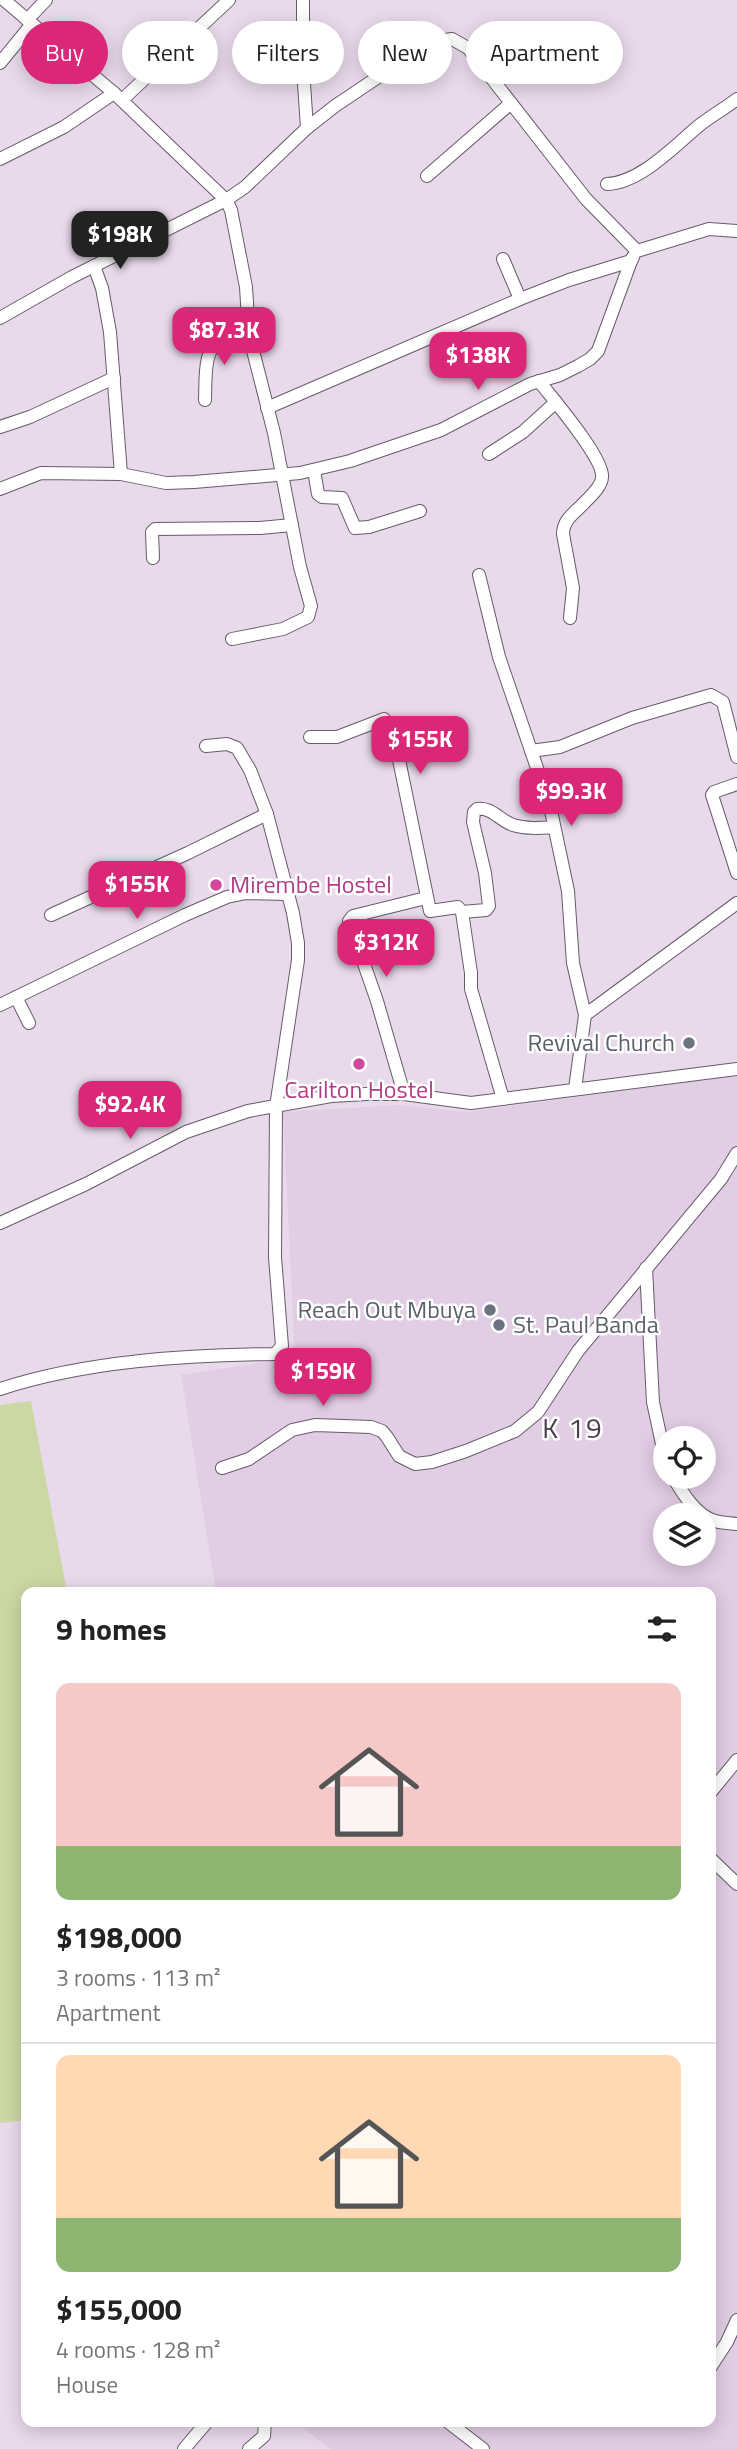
<!DOCTYPE html>
<html lang="en">
<head>
<meta charset="utf-8">
<style>
  body { margin:0; font-family:"Titillium Web",sans-serif; background:#f2f2f2; color:#222; height:100vh; display:flex; flex-direction:column; font-size:26px; white-space:nowrap }
  * { box-sizing:border-box; margin:0 }
  p { font-size:23px; color:#767676 }
  .icon { flex:none; width:38px; height:38px; fill:none; stroke:currentColor; stroke-width:2; stroke-linecap:round; stroke-linejoin:round }
  .map { position:relative; flex:1; overflow:hidden }
  .side { position:absolute; left:21px; top:1587px; width:695px; height:840px; display:flex; flex-direction:column; background:#fff; border-radius:14px; box-shadow:0 4px 18px #0003 }
  .side>* { flex:none }
  .top-card { position:absolute; left:21px; top:21px; width:696px; height:63px; display:flex; gap:14px }
  .fabs { position:absolute; left:653px; top:1426px; display:grid; gap:14px }
  .fabs a { display:grid; place-items:center; width:63px; height:63px; border-radius:50%; background:#fff; box-shadow:0 4px 18px #0003; font-size:35px }
  .price { position:absolute; translate:-50% -60px; padding:0 16px; border-radius:14px; background:#db2777; color:#fff; font-size:23px; line-height:46px; filter:drop-shadow(0 2px 4px #0008) }
  .price::after { content:''; position:absolute; left:50%; top:42px; width:21px; height:16px; margin-left:-10px; background:inherit; clip-path:polygon(0 0,100% 0,50% 100%) }
  .price.current { background:#222; color:#fff }
  ul { padding:0; list-style:none }
  li { display:grid; align-content:center; gap:14px; height:371px; padding:0 35px }
  li+li { border-top:2px solid #e0e0e0 }
  li span { display:grid; place-items:center; height:217px; border-radius:14px; color:#555 }
  li>.icon { margin-inline-start:auto }
  span .icon { width:126px; height:126px; fill:#fffc; stroke-width:1 }
  li b { font-size:30px }
  h2 { display:flex; justify-content:space-between; align-items:center; height:84px; padding:0 35px; font-size:30px }
  .pill { padding:0 24px; border-radius:32px; background:#fff; box-shadow:0 4px 18px #0003; font-size:24px; line-height:63px }
  .pill.current { background:#db2777; color:#fff }
  .map>svg:first-child { display:block }
</style>
</head>
<body>
<div class="map">
<svg width="737" height="2449" viewBox="0 0 737 2449">
  <rect width="100%" height="100%" fill="#e9daeb"/>
  <path fill="#e1cde4" fill-rule="evenodd" d="M737,1075V2449H330L296,2422H710V1592H216L181,1375L295,1357L283,1112L399,1105L466,1112ZM665,1438H704V1477H665ZM665,1516H704V1554H665Z"/>
  <polygon fill="#cbd8a4" points="31,1401 67,1592 26,1592 26,2120 0,2123 0,1405"/>
  <g fill="none" stroke-linecap="round" stroke-linejoin="round">
    <defs>
      <g id="minor">
        <polyline points="4,0 114,93 226,200 231,210 246,287 249,335 274,433 300,567 311,606 308,617 283,629 232,639"/>
        <polyline points="303,0 303,69 307,128"/>
        <polyline points="27,20 46,0"/>
        <polyline points="0,63 32,24"/>
        <polyline points="122,100 229,0"/>
        <polyline points="0,159 64,127 114,93"/>
        <polyline points="427,176 511,103"/>
        <path d="M607,184C641,183 676,144 701,124C713,115 725,108 737,99"/>
        <polyline points="503,259 520,299"/>
        <polyline points="94,266 102,288 110,332 121,474 166,483 194,482 300,473 350,461 441,430 530,384 560,375 578,366 590,359 598,351 631,261"/>
        <polyline points="0,318 72,277 226,200 245,187 307,128 335,106 399,63 445,40 452,39 468,48 586,199 637,251 709,229 737,231"/>
        <path d="M539,381C552,398 604,458 602,477C602,486 590,497 584,503C575,513 563,519 563,534L573,588L570,618"/>
        <path d="M205,400C206,381 202,344 225,337C232,335 241,335 249,335"/>
        <polyline points="267,408 520,299 569,280 631,261 633,257"/>
        <polyline points="0,427 30,417 114,378"/>
        <polyline points="489,454 523,432 556,402"/>
        <polyline points="314,470 318,494 322,497 342,498 355,528 369,527 420,511"/>
        <polyline points="0,489 41,473 121,474"/>
        <polyline points="153,558 152,532 155,529 260,528 292,525"/>
        <polyline points="479,575 499,657 550,806 568,891 573,963 585,1015 575,1089"/>
        <path d="M310,737H337L384,719L397,750L430,911L458,907L462,912L486,910L489,906L485,873L473,822L474,812L477,809C492,807 499,820 513,825C526,829 540,828 554,827"/>
        <polyline points="531,751 560,747 632,718 711,695 723,702 737,757"/>
        <polyline points="737,784 714,792 712,795 737,873"/>
        <polyline points="462,912 471,973 471,989 503,1099"/>
        <polyline points="51,915 188,853 267,814"/>
        <polyline points="16,997 29,1023"/>
        <polyline points="0,1005 185,915 227,897 246,893 287,894"/>
        <polyline points="585,1015 737,903"/>
        <polyline points="404,1094 377,1001 349,921 353,916 426,898"/>
        <polyline points="0,1223 86,1184 186,1132 248,1111 331,1096 366,1094 404,1094 471,1103 737,1069"/>
        <polyline points="646,1268 653,1402 665,1458"/>
        <path d="M0,1389C86,1361 185,1355 275,1354L282,1346L275,1257L276,1107L298,960V943L293,913L267,814L250,770L237,748L227,744L206,746"/>
        <polyline points="222,1468 249,1459 292,1430 315,1425 371,1427 382,1431 387,1437 399,1456 415,1464 432,1462 466,1451 515,1431 538,1412 578,1351 721,1179 737,1153"/>
        <path d="M673,1477C682,1492 696,1516 715,1521C721,1523 730,1523 737,1524"/>
        <polyline points="710,1793 737,1760"/>
        <polyline points="710,1858 737,1884"/>
        <polyline points="710,2368 727,2342 737,2320"/>
        <polyline points="448,2422 483,2449"/>
        <polyline points="184,2449 207,2422"/>
        <polyline points="249,2449 264,2436 265,2422"/>
      </g>
    </defs>
    <use href="#minor" stroke="#675a69" stroke-width="14"/>
    <use href="#minor" stroke="#fff" stroke-width="12"/>
  </g>
  <g fill="#d1479c" stroke="#fff" stroke-width="2.5">
    <circle cx="216" cy="885" r="7"/>
    <circle cx="359" cy="1064" r="7"/>
  </g>
  <g fill="#6b7280" stroke="#fff" stroke-width="2.5">
    <circle cx="689" cy="1043" r="7"/>
    <circle cx="490" cy="1310" r="7"/>
    <circle cx="499" cy="1325" r="7"/>
  </g>
  <g text-anchor="middle" stroke-width="5" stroke-linejoin="round" paint-order="stroke">
    <g font-size="24" fill="#b23c85" stroke="#fff" text-anchor="start">
      <text x="230" y="893">Mirembe Hostel</text>
      <text x="359" y="1098" text-anchor="middle">Carilton Hostel</text>
    </g>
    <g font-size="24" fill="#5b616d" stroke="#fff" text-anchor="end">
      <text x="675" y="1051">Revival Church</text>
      <text x="476" y="1318">Reach Out Mbuya</text>
      <text x="513" y="1333" text-anchor="start">St. Paul Banda</text>
    </g>
    <g font-size="28" letter-spacing="2" fill="#4b3f4d" stroke="#fff">
      <text x="573" y="1438">K 19</text>
    </g>
  </g>
</svg>
<div class="fabs">
<a><svg class="icon" aria-label="locate" viewBox="0 0 24 24"><circle cx="12" cy="12" r="6"/><path d="M12 2v4M12 18v4M2 12h4M18 12h4"/></svg></a>
<a><svg class="icon" aria-label="layers" viewBox="0 0 24 24"><path d="M12 4l9 5-9 5-9-5zM3 14l9 5 9-5"/></svg></a>
</div>
<b class="price current" style="left:120px;top:271px">$198K</b>
<b class="price" style="left:224px;top:367px">$87.3K</b>
<b class="price" style="left:478px;top:392px">$138K</b>
<b class="price" style="left:420px;top:776px">$155K</b>
<b class="price" style="left:571px;top:828px">$99.3K</b>
<b class="price" style="left:137px;top:921px">$155K</b>
<b class="price" style="left:386px;top:979px">$312K</b>
<b class="price" style="left:130px;top:1141px">$92.4K</b>
<b class="price" style="left:323px;top:1408px">$159K</b>
<div class="top-card">
<a class="pill current">Buy</a>
<a class="pill">Rent</a>
<a class="pill">Filters</a>
<a class="pill">New</a>
<a class="pill">Apartment</a>
</div>
<section class="side">
<h2>9 homes<svg class="icon" aria-label="filters" viewBox="0 0 24 24"><path d="M4 7h16M4 17h16"/><circle cx="9" cy="7" r="2"/><circle cx="15" cy="17" r="2"/></svg></h2>
<ul>
<li><span style="background:linear-gradient(#f6c9c9 75%,#8fb573 0)"><svg class="icon" aria-label="home" viewBox="0 0 24 24"><path d="M3 11l9-7 9 7M6 9v11h12V9"/></svg></span><div><b>$198,000</b><p>3 rooms · 113 m²</p><p>Apartment</p></div></li>
<li><span style="background:linear-gradient(#ffd9b3 75%,#8fb573 0)"><svg class="icon" aria-label="home" viewBox="0 0 24 24"><path d="M3 11l9-7 9 7M6 9v11h12V9"/></svg></span><div><b>$155,000</b><p>4 rooms · 128 m²</p><p>House</p></div></li>
</ul>
</section>
</div>
</body>
</html>
